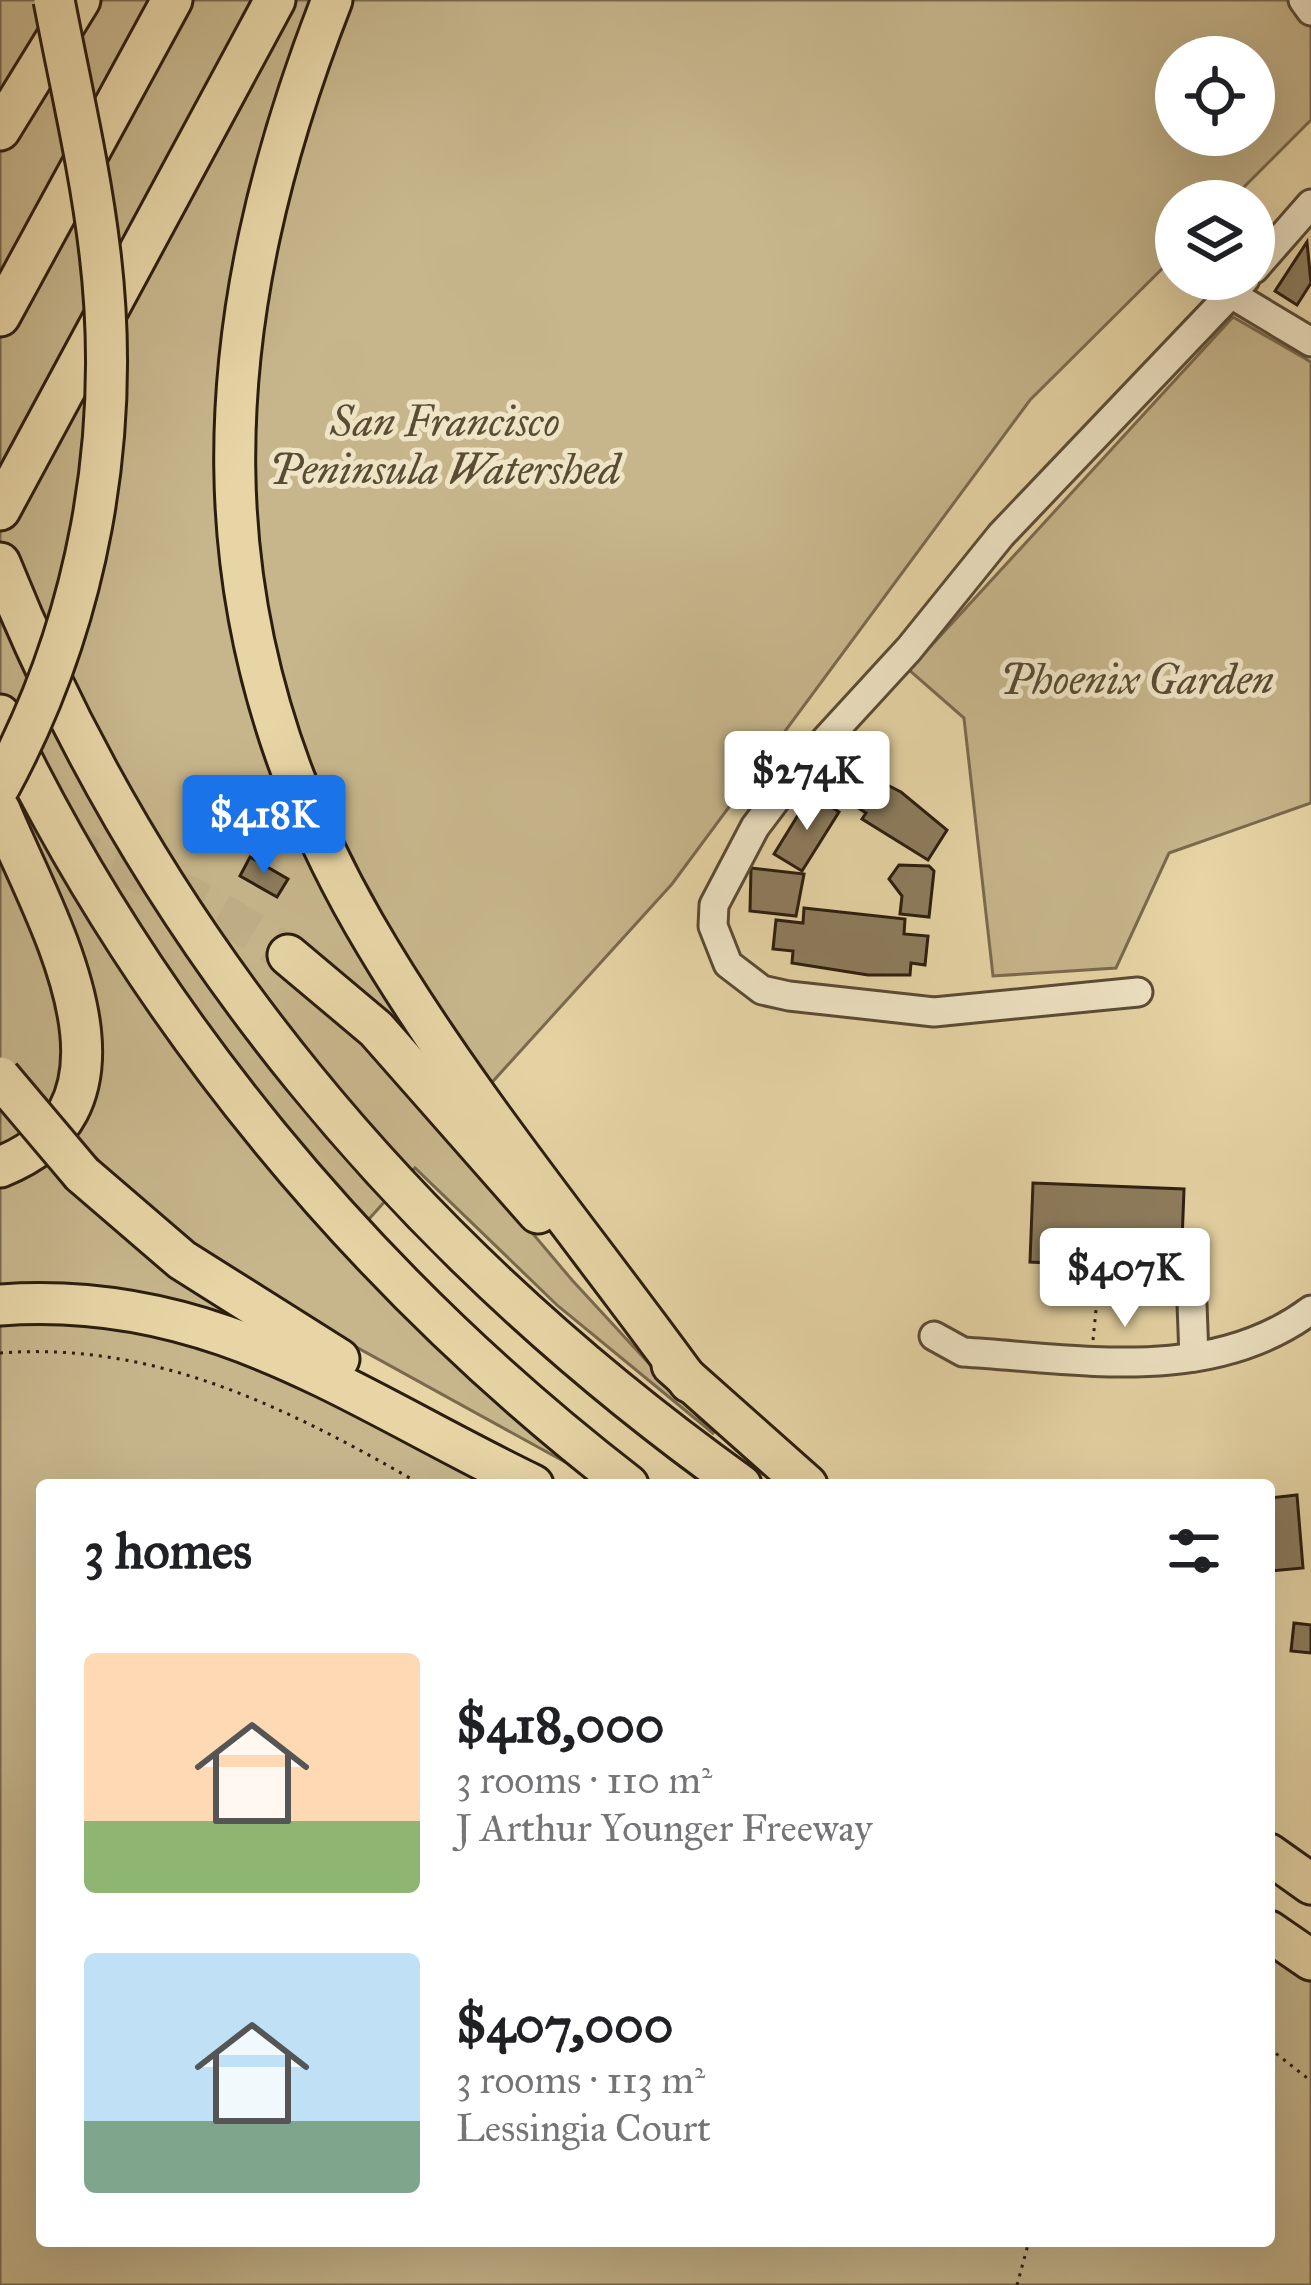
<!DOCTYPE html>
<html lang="en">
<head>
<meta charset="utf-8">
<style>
  body { margin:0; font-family:"IM FELL Great Primer",serif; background:#f2f2f2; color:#202124; height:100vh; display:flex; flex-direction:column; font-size:45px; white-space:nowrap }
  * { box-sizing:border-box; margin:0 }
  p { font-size:39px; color:#757577 }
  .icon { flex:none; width:66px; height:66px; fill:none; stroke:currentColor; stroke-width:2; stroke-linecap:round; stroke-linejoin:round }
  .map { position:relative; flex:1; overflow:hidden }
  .sheet { position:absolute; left:36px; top:1479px; width:1239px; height:768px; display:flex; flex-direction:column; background:#fff; border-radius:12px; box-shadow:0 12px 48px #0002 }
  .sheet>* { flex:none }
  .buttons { position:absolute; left:1155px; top:36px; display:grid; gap:24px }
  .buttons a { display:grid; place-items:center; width:120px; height:120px; border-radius:50%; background:#fff; box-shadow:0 12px 48px #0002; font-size:60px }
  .price { position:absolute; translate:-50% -102px; padding:0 27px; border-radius:12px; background:#fff; color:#222; font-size:39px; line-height:78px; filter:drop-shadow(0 3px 6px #0008) }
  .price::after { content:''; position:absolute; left:50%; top:72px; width:36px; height:27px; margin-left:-18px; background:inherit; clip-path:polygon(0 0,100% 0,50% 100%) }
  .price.active { background:#1a73e8; color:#fff }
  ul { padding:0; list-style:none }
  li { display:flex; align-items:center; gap:36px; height:300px; padding:0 48px }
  li span { display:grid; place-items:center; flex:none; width:336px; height:240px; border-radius:12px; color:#555 }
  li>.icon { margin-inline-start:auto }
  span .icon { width:144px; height:144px; fill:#fffc; stroke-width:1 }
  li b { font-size:51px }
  h2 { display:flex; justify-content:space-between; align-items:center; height:144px; padding:0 48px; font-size:51px }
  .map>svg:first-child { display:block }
</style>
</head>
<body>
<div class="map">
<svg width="1311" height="2285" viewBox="0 0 1311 2285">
  <rect width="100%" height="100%" fill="#e7d5a6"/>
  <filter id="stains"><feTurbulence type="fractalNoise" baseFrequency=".00167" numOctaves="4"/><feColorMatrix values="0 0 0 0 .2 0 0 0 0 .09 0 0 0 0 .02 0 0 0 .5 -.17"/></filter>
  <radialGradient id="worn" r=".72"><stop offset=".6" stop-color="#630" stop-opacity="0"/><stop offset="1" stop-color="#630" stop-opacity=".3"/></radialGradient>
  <g fill="#c7b68c" stroke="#796a4e" stroke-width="3" fill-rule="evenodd">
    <path d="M0,0H1311V120L1230,201H1176V255L1030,400L672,884L447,1132L572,1280L714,1434L558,1306L415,1168L341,1250L427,1337L585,1473L287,1309L255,1344L533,1485H42V2241H1269V1932L1311,1961V2285H0ZM1176,57H1254V135H1176Z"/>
    <polygon points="1233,317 1311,362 1311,803 1169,853 1116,968 993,976 964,718 909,670"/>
  </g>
  <g fill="#8d7d5e" stroke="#2b1d0f" stroke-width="3">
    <polygon points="1307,242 1311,283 1297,305 1275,291"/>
    <polygon points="850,766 901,792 947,830 928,860 862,819 866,813 834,792"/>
    <polygon points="811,794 839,812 802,871 774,854"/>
    <polygon points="250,857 288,879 277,897 240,876"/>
    <polygon points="899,865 929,866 934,871 929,917 900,914 902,896 889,879"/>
    <polygon points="751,868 804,874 796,916 750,911"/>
    <polygon points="804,908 905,919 904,934 928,936 925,965 911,963 910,975 868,975 792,963 793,951 773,949 776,920 803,923"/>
    <polygon points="1033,1183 1184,1189 1181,1269 1030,1262"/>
    <polygon points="1297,1495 1303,1568 1269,1571 1269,1498"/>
    <polygon points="1294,1623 1311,1625 1311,1653 1291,1651"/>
  </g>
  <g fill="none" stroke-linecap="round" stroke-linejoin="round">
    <path stroke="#c1b088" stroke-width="39" stroke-dasharray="39 20" stroke-linecap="butt" d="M0,830C107,853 198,893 288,955"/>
    <defs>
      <g id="minor">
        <polyline points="1303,0 1311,11"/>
        <polyline points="1254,269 1311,204"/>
        <polyline points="1231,294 1311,342"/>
        <polyline points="1138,992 934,1012 789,996 762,990 728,964 713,926 714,905 755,827 798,770 909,649 1001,535 1245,279"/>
        <polyline points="1192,1304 1194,1357"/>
        <path d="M934,1336L963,1352C1079,1359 1211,1385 1311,1310"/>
      </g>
      <g id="highway">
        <path d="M332,0C207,320 187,617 364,924C457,1085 580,1232 689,1382"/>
        <polyline points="0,130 80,0"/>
        <polyline points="0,316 172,0"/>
        <polyline points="0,510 275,0"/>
        <path d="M0,563C151,941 412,1250 741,1485"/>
        <path d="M0,715C144,1017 364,1281 628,1485"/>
        <path d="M0,810C43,915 160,1104 0,1167"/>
        <polyline points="288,955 376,1029 538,1213"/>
        <polyline points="82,1174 182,1260 339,1359"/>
        <path d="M0,1305C212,1289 352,1398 533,1485"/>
        <polyline points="672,1365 807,1485"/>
        <polyline points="1269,1854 1311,1884"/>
        <polyline points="1269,1931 1311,1960"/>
      </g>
    </defs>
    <use href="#minor" stroke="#5a4b35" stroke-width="33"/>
    <use href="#highway" stroke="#2b1d0f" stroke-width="45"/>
    <g stroke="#2b1d0f" stroke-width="3" stroke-dasharray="3 6" stroke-linecap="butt">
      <polyline points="1093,1340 1097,1300"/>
      <path d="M0,1353C156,1341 290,1409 422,1485"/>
      <polyline points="1269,2048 1311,2081"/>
      <polyline points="1017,2285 1029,2241"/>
    </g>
    <use href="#minor" stroke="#efe4c5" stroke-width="27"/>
    <use href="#highway" stroke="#e7d5a6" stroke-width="39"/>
    <defs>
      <g id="highway-bridge">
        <path d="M0,786C88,623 122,437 100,253C90,168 70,84 54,0"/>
        <polyline points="0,1077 82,1174"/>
      </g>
    </defs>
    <use href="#highway-bridge" stroke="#2b1d0f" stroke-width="45" stroke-linecap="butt"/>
    <use href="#highway-bridge" stroke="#e7d5a6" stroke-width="39"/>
  </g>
  <g text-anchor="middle" stroke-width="10" stroke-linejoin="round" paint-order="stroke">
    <g font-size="42" font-style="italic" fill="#5a4b34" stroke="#efe4c5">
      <text x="445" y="436">San Francisco<tspan x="445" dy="48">Peninsula Watershed</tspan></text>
      <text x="1137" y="694">Phoenix Garden</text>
    </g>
  </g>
  <rect width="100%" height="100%" filter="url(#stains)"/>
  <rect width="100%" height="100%" fill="url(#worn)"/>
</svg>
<div class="buttons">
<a><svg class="icon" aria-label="locate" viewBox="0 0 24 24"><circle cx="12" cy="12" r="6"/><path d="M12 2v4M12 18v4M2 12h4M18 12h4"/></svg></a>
<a><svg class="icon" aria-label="layers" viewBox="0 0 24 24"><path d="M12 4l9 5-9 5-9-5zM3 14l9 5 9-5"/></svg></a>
</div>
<b class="price" style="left:807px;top:833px">$274K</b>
<b class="price active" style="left:264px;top:877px">$418K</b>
<b class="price" style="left:1125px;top:1330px">$407K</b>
<section class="sheet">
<h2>3 homes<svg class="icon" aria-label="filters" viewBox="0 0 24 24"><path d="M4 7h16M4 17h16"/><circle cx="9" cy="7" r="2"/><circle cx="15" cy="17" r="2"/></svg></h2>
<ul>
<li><span style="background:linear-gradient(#ffd9b3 70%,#8fb573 0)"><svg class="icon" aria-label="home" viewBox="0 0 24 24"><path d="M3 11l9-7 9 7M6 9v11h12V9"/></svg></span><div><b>$418,000</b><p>3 rooms · 110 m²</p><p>J Arthur Younger Freeway</p></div></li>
<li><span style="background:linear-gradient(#bfe0f5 70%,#7fa58c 0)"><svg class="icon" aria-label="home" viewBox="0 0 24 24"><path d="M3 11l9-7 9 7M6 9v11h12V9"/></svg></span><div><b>$407,000</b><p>3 rooms · 113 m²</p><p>Lessingia Court</p></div></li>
</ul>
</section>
</div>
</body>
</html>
